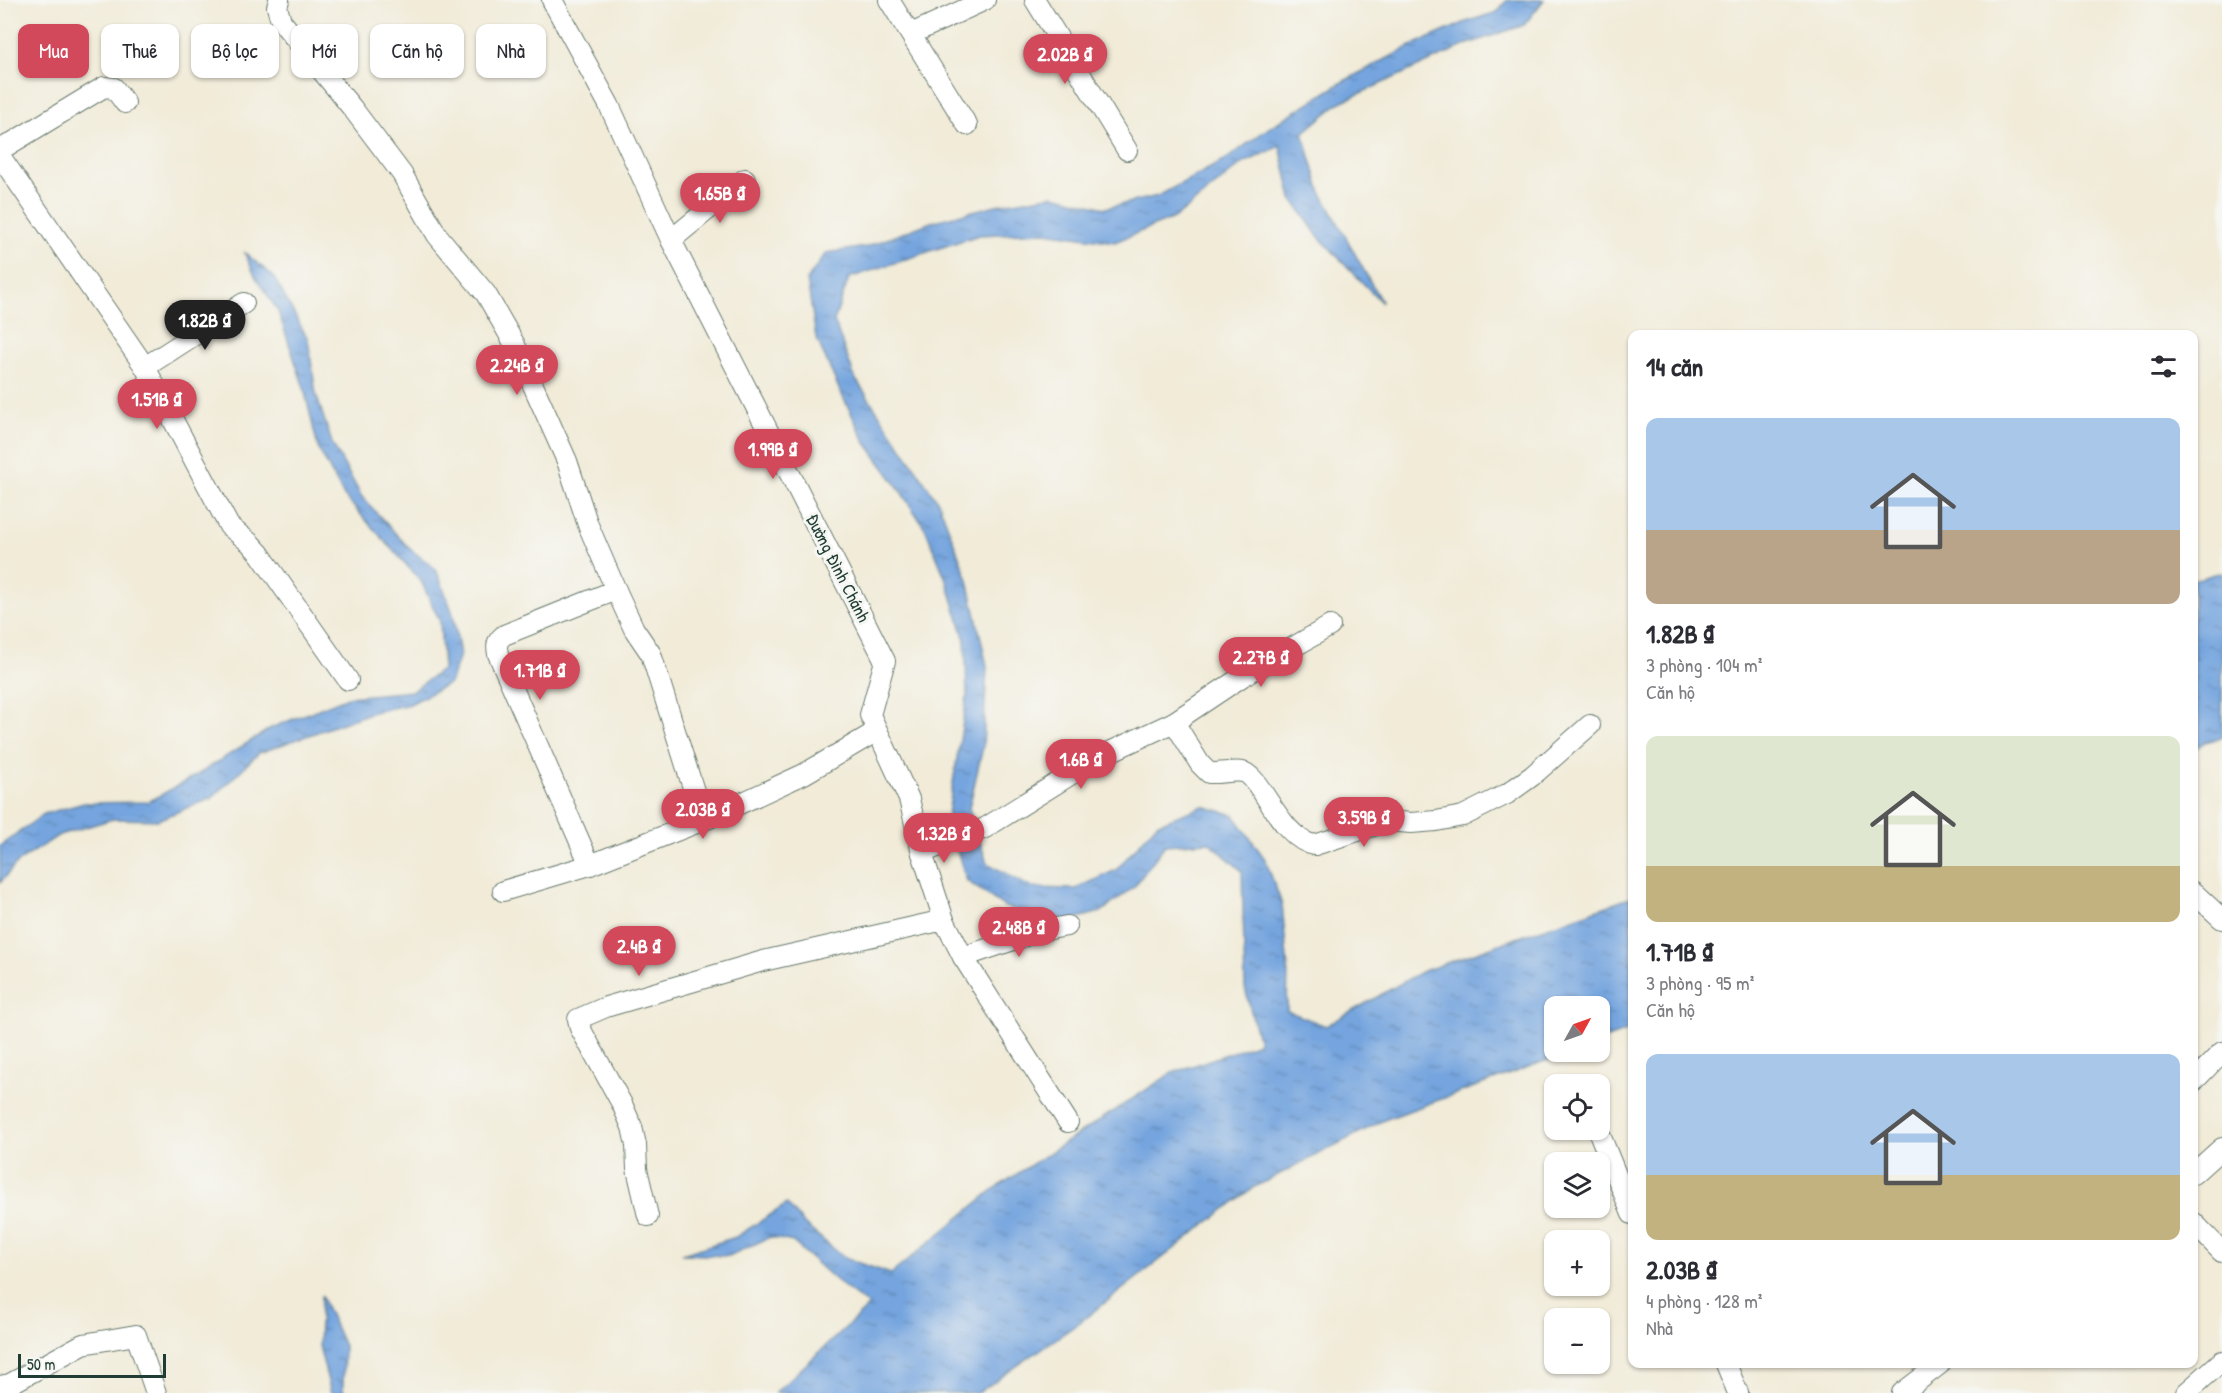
<!DOCTYPE html>
<html lang="vi">
<head>
<meta charset="utf-8">
<style>
  body { margin:0; font-family:"Patrick Hand",sans-serif; background:#f2f2f3; color:#2b2b33; height:100vh; display:flex; flex-direction:column; font-size:22px; white-space:nowrap }
  * { box-sizing:border-box; margin:0 }
  p { font-size:20px; color:#7c7c81 }
  .icon { flex:none; width:33px; height:33px; fill:none; stroke:currentColor; stroke-width:2; stroke-linecap:round; stroke-linejoin:round }
  .map { position:relative; flex:1; overflow:hidden }
  .panel { position:absolute; left:1628px; top:330px; width:570px; height:1038px; display:flex; flex-direction:column; background:#fff; border-radius:12px; box-shadow:0 2px 4px #0004 }
  .panel>* { flex:none }
  .top-card { position:absolute; left:18px; top:24px; width:570px; height:54px; display:flex; gap:12px }
  .needle { width:39px; rotate:50deg }
  .buttons { position:absolute; left:1544px; top:996px; display:grid; gap:12px }
  .buttons a { display:grid; place-items:center; width:66px; height:66px; border-radius:12px; background:#fff; box-shadow:0 2px 4px #0004; font-size:30px }
  .scale { position:absolute; left:18px; bottom:15px; width:148px; box-sizing:border-box; padding-left:6px; border:3px solid #1f3d34; border-top:0; font-size:16px; line-height:21px; white-space:nowrap; color:#1f3d34; -webkit-text-stroke:4px #f6f6f2; paint-order:stroke }
  .price { position:absolute; translate:-50% -51px; padding:0 14px; border-radius:21px; background:#d1495b; color:#fff; font-size:20px; line-height:39px; filter:drop-shadow(0 2px 3px #0008) }
  .price::after { content:''; position:absolute; left:50%; top:36px; width:18px; height:14px; margin-left:-9px; background:inherit; clip-path:polygon(0 0,100% 0,50% 100%) }
  .price.selected { background:#222; color:#fff }
  ul { padding:0; list-style:none }
  li { display:grid; align-content:center; gap:12px; height:318px; padding:0 18px }
  li span { display:grid; place-items:center; height:186px; border-radius:12px; color:#555 }
  li>.icon { margin-inline-start:auto }
  span .icon { width:108px; height:108px; fill:#fffc; stroke-width:1 }
  li b { font-size:26px }
  h2 { display:flex; justify-content:space-between; align-items:center; height:72px; padding:0 18px; font-size:26px }
  .chip { padding:0 21px; border-radius:12px; background:#fff; box-shadow:0 2px 4px #0004; font-size:21px; line-height:54px }
  .chip.selected { background:#d1495b; color:#fff }
  .map>svg:first-child { display:block }
</style>
</head>
<body>
<div class="map">
<svg width="2222" height="1393" viewBox="0 0 2222 1393">
  <defs>
    <pattern id="water-ripples" width="26" height="14" patternUnits="userSpaceOnUse" patternTransform="scale(1.5)"><rect width="26" height="14" fill="#74a4de"/><path d="M2 4q2-2 4 0t4 0M15 11q2-2 4 0t4 0" fill="none" stroke="#5f87b5"/></pattern>
  </defs>
  <rect width="100%" height="100%" fill="#f6f6f2"/>
  <filter id="ink" filterUnits="userSpaceOnUse"><feTurbulence type="fractalNoise" baseFrequency=".0167" numOctaves="2"/><feDisplacementMap in="SourceGraphic" scale="12" xChannelSelector="R" yChannelSelector="G"/><feConvolveMatrix kernelMatrix="1 2 1 2 8 2 1 2 1" color-interpolation-filters="sRGB"/></filter>
  <filter id="wash" filterUnits="userSpaceOnUse"><feTurbulence type="fractalNoise" baseFrequency=".008" numOctaves="4" result="noise"/><feDisplacementMap in="SourceGraphic" scale="24" xChannelSelector="R" yChannelSelector="G"/><feGaussianBlur stdDeviation="1.35" result="paint"/><feColorMatrix in="noise" values="0 0 0 0 0 0 0 0 0 0 0 0 0 0 0 0 0 1.4 0 .05"/><feComposite in="paint" operator="in"/></filter>
  <g filter="url(#wash)">
    <rect width="100%" height="100%" fill="#f1ebd8"/>
    <g fill="url(#water-ripples)" stroke="#4a7089" stroke-width="1.5">
      <polygon points="1507,0 1544,0 1524,25 1468,44 1339,103 1303,133 1320,190 1382,303 1317,235 1292,199 1280,146 1242,164 1176,217 1115,242 1045,232 979,235 849,278 834,321 855,378 939,503 968,580 987,666 983,747 969,808 987,863 1032,888 1076,889 1116,870 1157,824 1203,806 1234,815 1265,859 1282,904 1288,969 1287,1011 1326,1026 1421,972 1632,897 1632,1029 1599,1041 1599,1006 1554,1006 1554,1052 1570,1052 1384,1120 1251,1189 1083,1320 978,1393 775,1393 869,1306 834,1279 793,1242 770,1237 729,1256 682,1254 736,1237 787,1204 805,1225 845,1258 891,1274 994,1189 1172,1073 1259,1043 1245,988 1242,871 1209,842 1165,845 1134,887 1101,912 1059,923 1005,907 967,881 947,820 967,696 965,640 947,582 925,528 896,484 866,443 839,389 816,337 807,280 826,253 866,247 931,222 996,205 1054,195 1105,208 1158,196 1225,160 1270,127 1344,81 1413,45 1466,22 1497,12"/>
      <polygon points="244,252 273,276 308,339 316,394 332,443 362,497 410,549 436,569 453,614 460,655 450,683 410,704 373,712 259,753 213,797 158,820 113,819 59,835 18,862 0,883 0,846 44,814 84,803 148,802 197,775 271,728 348,697 412,691 443,669 440,622 421,581 344,496 318,448 304,388 278,311 256,278"/>
      <polygon points="2222,572 2222,738 2205,742 2193,750 2193,580"/>
      <polygon points="321,1295 344,1346 343,1389 345,1393 331,1393 319,1346"/>
    </g>
  </g>
  <g filter="url(#ink)">
    <g fill="none" stroke-linecap="round" stroke-linejoin="round">
      <defs>
        <g id="street">
          <polyline points="279,0 277,7 281,21 353,109 402,174 437,235 486,294 514,343 567,461 588,525 616,590 634,629 651,654 694,791 709,818"/>
          <polyline points="552,0 609,105 671,240 885,661 870,715 909,799 922,853 944,920 963,957 1068,1122"/>
          <polyline points="889,0 967,125"/>
          <polyline points="1035,0 1127,150"/>
          <polyline points="911,34 985,0"/>
          <polyline points="0,150 104,87 114,88 125,103"/>
          <polyline points="0,156 145,367 229,526 250,543 260,554 348,680"/>
          <polyline points="671,240 745,179"/>
          <polyline points="145,367 244,303"/>
          <path d="M1174,722L1200,764L1209,773C1220,774 1233,770 1243,772C1261,776 1281,840 1315,845L1388,821L1411,823L1436,821L1463,816L1507,794L1532,776L1590,725"/>
          <polyline points="922,853 985,828 1099,757 1174,722 1243,676 1330,626"/>
          <path d="M590,865L498,654C496,644 497,641 504,635L616,590"/>
          <polyline points="503,891 590,865 709,818 804,774 877,731"/>
          <polyline points="2193,892 2222,919"/>
          <polyline points="963,957 1040,931 1067,926"/>
          <polyline points="2193,1082 2222,1052"/>
          <polyline points="1598,1130 1632,1214"/>
          <polyline points="2193,1174 2222,1148"/>
          <polyline points="648,1216 637,1169 636,1145 632,1127 622,1104 580,1028 578,1019 606,1007 763,961 944,920"/>
          <polyline points="2193,1222 2222,1252"/>
          <polyline points="1726,1364 1738,1393"/>
          <polyline points="0,1386 10,1384 83,1344 136,1335 156,1393"/>
          <polyline points="1902,1393 1940,1364"/>
          <polyline points="2186,1393 2222,1361"/>
        </g>
      </defs>
      <use href="#street" stroke="#687a6d" stroke-width="22"/>
      <use href="#street" stroke="#fff" stroke-width="20"/>
    </g>
  </g>
  <g text-anchor="middle" stroke-width="6" stroke-linejoin="round" paint-order="stroke">
    <g font-size="18" fill="#1f3d34" stroke="#f6f6f2">
      <text transform="translate(838 568) rotate(63)" y="6">Đường Đình Chánh</text>
    </g>
  </g>
</svg>
<div class="buttons">
<a><svg class="needle" viewBox="-14 -14 28 28"><path d="M0-13l5 13h-10z" fill="#e53935"/><path d="M0 13l5-13h-10z" fill="#7c7c81"/></svg></a>
<a><svg class="icon" aria-label="locate" viewBox="0 0 24 24"><circle cx="12" cy="12" r="6"/><path d="M12 2v4M12 18v4M2 12h4M18 12h4"/></svg></a>
<a><svg class="icon" aria-label="layers" viewBox="0 0 24 24"><path d="M12 4l9 5-9 5-9-5zM3 14l9 5 9-5"/></svg></a>
<a>+</a>
<a>−</a>
</div>
<div class="scale">50 m</div>
<b class="price" style="left:1065px;top:85px">2.02B ₫</b>
<b class="price" style="left:720px;top:224px">1.65B ₫</b>
<b class="price selected" style="left:205px;top:351px">1.82B ₫</b>
<b class="price" style="left:517px;top:396px">2.24B ₫</b>
<b class="price" style="left:157px;top:430px">1.51B ₫</b>
<b class="price" style="left:773px;top:480px">1.99B ₫</b>
<b class="price" style="left:1261px;top:688px">2.27B ₫</b>
<b class="price" style="left:540px;top:701px">1.71B ₫</b>
<b class="price" style="left:1081px;top:790px">1.6B ₫</b>
<b class="price" style="left:703px;top:840px">2.03B ₫</b>
<b class="price" style="left:1364px;top:848px">3.59B ₫</b>
<b class="price" style="left:944px;top:864px">1.32B ₫</b>
<b class="price" style="left:1019px;top:958px">2.48B ₫</b>
<b class="price" style="left:639px;top:977px">2.4B ₫</b>
<div class="top-card">
<a class="chip selected">Mua</a>
<a class="chip">Thuê</a>
<a class="chip">Bộ lọc</a>
<a class="chip">Mới</a>
<a class="chip">Căn hộ</a>
<a class="chip">Nhà</a>
</div>
<section class="panel">
<h2>14 căn<svg class="icon" aria-label="filters" viewBox="0 0 24 24"><path d="M4 7h16M4 17h16"/><circle cx="9" cy="7" r="2"/><circle cx="15" cy="17" r="2"/></svg></h2>
<ul>
<li><span style="background:linear-gradient(#a9c7e8 60%,#b9a48a 0)"><svg class="icon" aria-label="home" viewBox="0 0 24 24"><path d="M3 11l9-7 9 7M6 9v11h12V9"/></svg></span><div><b>1.82B ₫</b><p>3 phòng · 104 m²</p><p>Căn hộ</p></div></li>
<li><span style="background:linear-gradient(#dfe7d0 70%,#c2b280 0)"><svg class="icon" aria-label="home" viewBox="0 0 24 24"><path d="M3 11l9-7 9 7M6 9v11h12V9"/></svg></span><div><b>1.71B ₫</b><p>3 phòng · 95 m²</p><p>Căn hộ</p></div></li>
<li><span style="background:linear-gradient(#a9c7e8 65%,#c2b280 0)"><svg class="icon" aria-label="home" viewBox="0 0 24 24"><path d="M3 11l9-7 9 7M6 9v11h12V9"/></svg></span><div><b>2.03B ₫</b><p>4 phòng · 128 m²</p><p>Nhà</p></div></li>
</ul>
</section>
</div>
</body>
</html>
